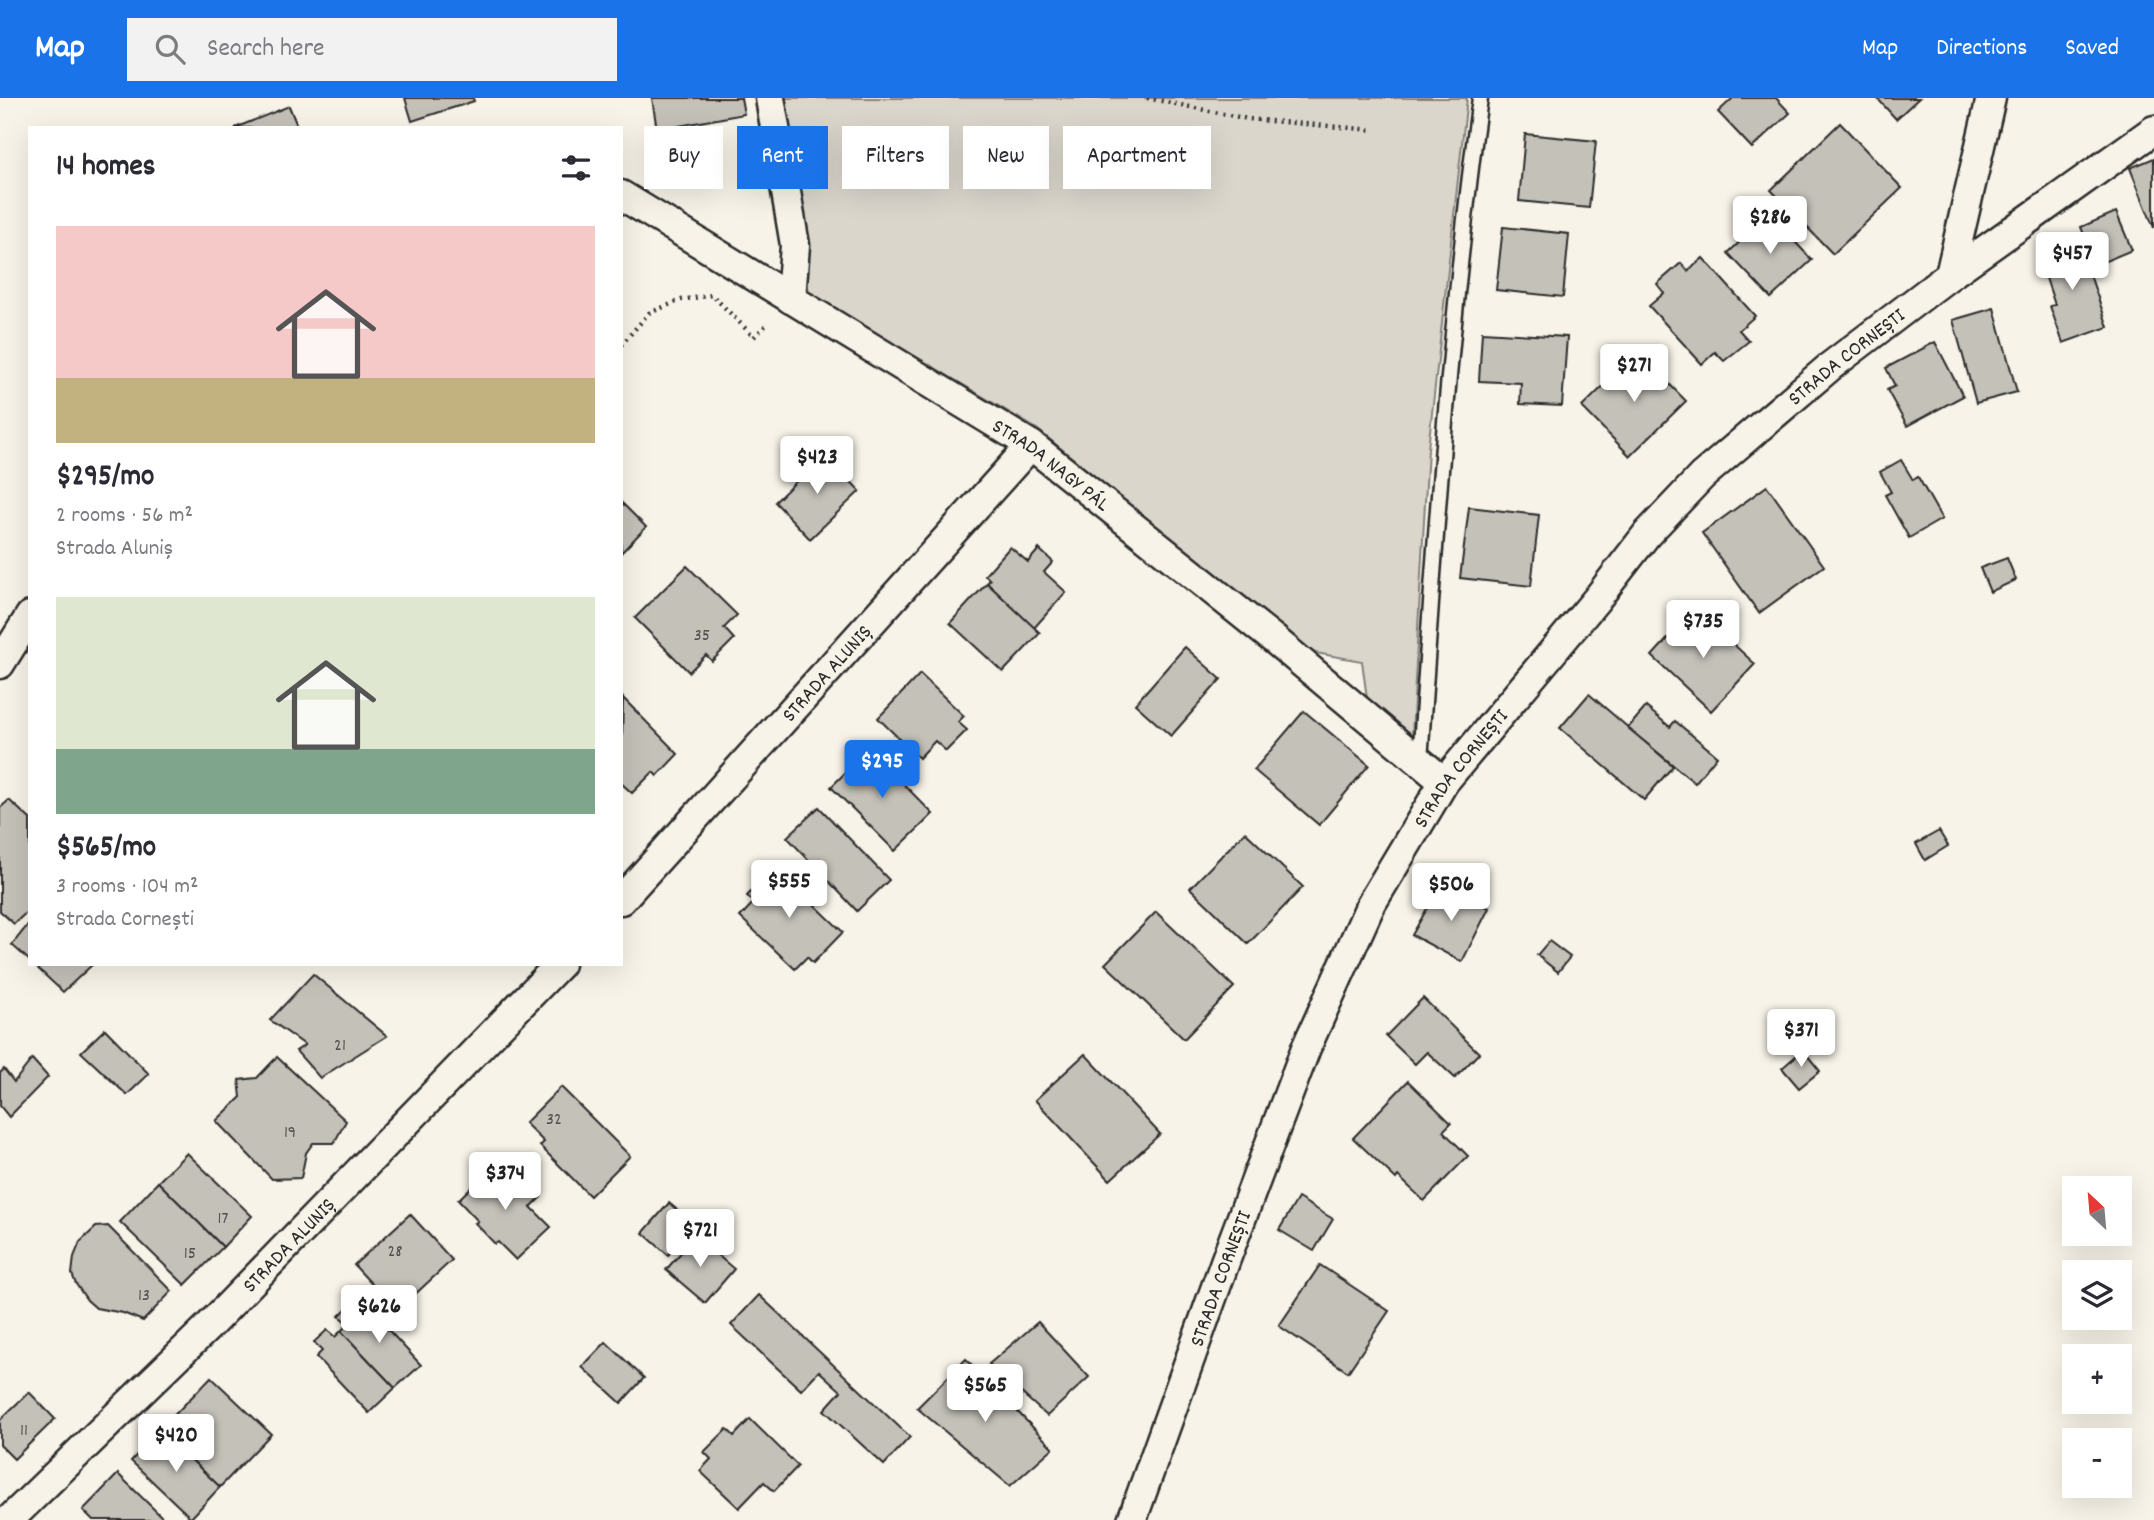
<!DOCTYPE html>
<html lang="en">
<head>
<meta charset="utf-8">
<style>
  body { margin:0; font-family:Dekko,sans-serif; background:#f2f2f3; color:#2b2b33; height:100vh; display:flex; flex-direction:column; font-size:26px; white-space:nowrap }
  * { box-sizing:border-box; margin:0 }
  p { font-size:23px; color:#7c7c81 }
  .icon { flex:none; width:38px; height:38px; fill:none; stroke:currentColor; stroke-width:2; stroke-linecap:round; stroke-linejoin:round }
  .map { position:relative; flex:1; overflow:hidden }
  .details { position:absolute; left:28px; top:28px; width:595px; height:840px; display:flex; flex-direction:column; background:#fff; border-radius:0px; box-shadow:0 7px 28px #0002 }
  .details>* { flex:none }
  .top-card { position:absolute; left:644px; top:28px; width:665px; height:63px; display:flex; gap:14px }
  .needle { width:46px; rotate:334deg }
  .controls { position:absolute; left:2062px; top:1078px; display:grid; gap:14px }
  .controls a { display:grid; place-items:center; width:70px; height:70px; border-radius:0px; background:#fff; box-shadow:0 7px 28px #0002; font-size:35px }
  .price { position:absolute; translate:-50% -60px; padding:0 16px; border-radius:7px; background:#fff; color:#222; font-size:23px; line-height:46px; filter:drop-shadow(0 2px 4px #0008) }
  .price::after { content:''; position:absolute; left:50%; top:42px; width:21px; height:16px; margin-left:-10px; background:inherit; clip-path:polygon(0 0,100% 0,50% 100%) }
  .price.on { background:#1a73e8; color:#fff }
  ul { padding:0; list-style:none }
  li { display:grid; align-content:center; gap:14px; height:371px; padding:0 28px }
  li span { display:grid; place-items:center; height:217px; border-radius:0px; color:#555 }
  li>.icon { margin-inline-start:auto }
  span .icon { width:126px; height:126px; fill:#fffc; stroke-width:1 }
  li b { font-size:30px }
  h2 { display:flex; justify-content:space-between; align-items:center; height:84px; padding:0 28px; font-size:30px }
  .tag { padding:0 24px; border-radius:0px; background:#fff; box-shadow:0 7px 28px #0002; font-size:24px; line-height:63px }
  .tag.on { background:#1a73e8; color:#fff }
  header { display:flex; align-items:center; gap:42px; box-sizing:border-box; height:98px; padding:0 35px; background:#1a73e8; color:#fff }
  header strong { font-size:33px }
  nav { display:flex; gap:38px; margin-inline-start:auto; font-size:24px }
  .search { width:490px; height:63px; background:#f2f2f3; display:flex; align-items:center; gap:18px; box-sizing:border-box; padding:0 24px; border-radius:0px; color:#7c7c81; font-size:26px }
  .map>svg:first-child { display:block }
</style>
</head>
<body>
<header>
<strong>Map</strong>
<div class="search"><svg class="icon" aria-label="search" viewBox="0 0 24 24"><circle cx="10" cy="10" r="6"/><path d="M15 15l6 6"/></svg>Search here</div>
<nav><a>Map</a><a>Directions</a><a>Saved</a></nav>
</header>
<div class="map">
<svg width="2154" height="1422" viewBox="0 0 2154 1422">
  <rect width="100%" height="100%" fill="#f7f3e8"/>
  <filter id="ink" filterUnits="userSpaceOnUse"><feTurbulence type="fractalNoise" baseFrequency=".0143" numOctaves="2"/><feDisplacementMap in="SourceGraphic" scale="14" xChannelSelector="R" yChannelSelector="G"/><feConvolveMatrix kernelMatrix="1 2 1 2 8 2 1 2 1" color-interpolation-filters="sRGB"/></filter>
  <g filter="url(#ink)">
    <polygon fill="#dad6cc" stroke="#82807c" stroke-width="2" points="776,0 1467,0 1428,351 1412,637 1367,601 1362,563 1310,554 1037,331 809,195"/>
    <g fill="#c4c1b9" stroke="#2b2b2b" stroke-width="2">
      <polygon points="405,0 473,0 474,3 412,23"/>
      <polygon points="652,0 741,0 744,16 657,32"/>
      <polygon points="1733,0 1776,0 1790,15 1752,50 1718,14"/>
      <polygon points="1877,0 1919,0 1896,21"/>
      <polygon points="289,8 298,30 235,30"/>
      <polygon points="1840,25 1902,90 1833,156 1771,92"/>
      <polygon points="1525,36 1596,43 1589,110 1519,103"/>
      <polygon points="2154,60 2154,130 2130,70"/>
      <polygon points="2116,114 2132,152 2096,167 2081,129"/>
      <polygon points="1769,116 1812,162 1771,200 1728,155"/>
      <polygon points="1503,129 1569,136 1563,199 1496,192"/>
      <polygon points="2078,142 2108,229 2063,245 2050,208 2055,207 2038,156"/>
      <polygon points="1703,160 1755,218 1739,232 1749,243 1724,263 1715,254 1702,266 1649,208 1664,195 1657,186 1681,165 1688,173"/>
      <polygon points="1994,210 2017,294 1976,305 1953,222"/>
      <polygon points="1482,234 1567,239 1562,308 1520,306 1521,285 1479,283"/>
      <polygon points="1935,244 1963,298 1907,328 1887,292 1895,288 1886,270"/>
      <polygon points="1638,254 1686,303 1630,358 1582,309"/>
      <polygon points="824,356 860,393 810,441 775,404"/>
      <polygon points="1901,362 1913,382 1918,379 1942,421 1909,440 1885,397 1891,394 1880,374"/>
      <polygon points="1767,388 1824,468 1759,515 1702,435"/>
      <polygon points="621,404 646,429 621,455"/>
      <polygon points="1469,409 1539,417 1531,488 1460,480"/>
      <polygon points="1010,449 1028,464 1039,451 1053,464 1044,474 1066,494 1034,530 987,485 990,482 985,477"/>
      <polygon points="2007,460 2016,482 1990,494 1980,470"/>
      <polygon points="687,468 737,517 724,530 734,541 712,563 706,557 689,574 635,520"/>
      <polygon points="987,485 1040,535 1003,574 950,525"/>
      <polygon points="1695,511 1755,566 1711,613 1652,558"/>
      <polygon points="1185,549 1221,581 1171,638 1135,606"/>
      <polygon points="920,576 964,618 958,624 967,632 946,653 935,643 919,660 878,620"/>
      <polygon points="1589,596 1673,668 1644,702 1560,630"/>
      <polygon points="623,600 678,656 657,678 653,674 632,695 621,685"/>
      <polygon points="1646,609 1670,629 1675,623 1717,658 1695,685 1628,630"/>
      <polygon points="1304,613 1369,667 1319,727 1254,672"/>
      <polygon points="869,651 933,716 895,753 831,689"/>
      <polygon points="9,702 30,721 30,811 14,826 0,813 0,710"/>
      <polygon points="819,709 889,782 857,813 787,739"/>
      <polygon points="1939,733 1948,748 1925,762 1916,746"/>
      <polygon points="1245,734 1303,789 1248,846 1190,790"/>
      <polygon points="775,769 843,834 813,865 807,859 795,871 740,819 754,804 747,798"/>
      <polygon points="1441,786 1489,810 1462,864 1412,837"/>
      <polygon points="1156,814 1234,889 1184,941 1105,866"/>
      <polygon points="30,824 30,863 12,847"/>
      <polygon points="1549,843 1570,859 1558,874 1537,857"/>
      <polygon points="33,866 93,866 63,894"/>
      <polygon points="313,876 387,938 320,980 296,953 305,947 270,922"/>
      <polygon points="1423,900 1479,955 1455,980 1427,954 1415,966 1386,938"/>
      <polygon points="105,931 149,976 127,997 81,954"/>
      <polygon points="1803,952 1820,973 1799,990 1782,970"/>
      <polygon points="1085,956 1160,1036 1110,1082 1035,1002"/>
      <polygon points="277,959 346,1023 334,1045 313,1045 306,1055 301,1080 272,1081 216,1023 241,999 239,982 257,980"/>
      <polygon points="32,961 48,979 9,1019 0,1008 0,975 4,971 14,984"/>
      <polygon points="1408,983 1451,1025 1443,1033 1468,1058 1424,1103 1398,1078 1396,1081 1353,1040"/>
      <polygon points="561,989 630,1058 590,1098 540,1048 544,1044 525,1025"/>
      <polygon points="187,1055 252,1118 223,1149 158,1084"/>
      <polygon points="495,1066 520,1092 527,1085 541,1099 531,1109 551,1129 516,1162 498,1144 495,1146 475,1125 478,1123 458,1102"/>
      <polygon points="158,1084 223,1149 185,1187 120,1124"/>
      <polygon points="1298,1100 1333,1121 1314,1153 1279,1132"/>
      <polygon points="669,1105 695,1127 668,1157 643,1135"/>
      <polygon points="410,1116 452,1162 397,1213 354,1167"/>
      <polygon points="108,1128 172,1193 143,1223 123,1215 96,1210 87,1202 76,1186 72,1176 74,1159 80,1144 96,1129"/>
      <polygon points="695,1138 734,1171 705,1205 666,1172"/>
      <polygon points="1320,1167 1389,1213 1348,1274 1279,1228"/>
      <polygon points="759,1197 910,1339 884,1367 824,1312 841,1293 819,1273 801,1292 731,1227"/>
      <polygon points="352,1205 360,1214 366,1208 421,1267 395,1290 341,1233 348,1226 339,1218"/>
      <polygon points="1038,1224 1089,1279 1047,1318 989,1266"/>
      <polygon points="327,1232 335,1239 341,1233 395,1290 369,1315 316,1259 322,1253 314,1244"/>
      <polygon points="606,1244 644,1280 621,1305 582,1269"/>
      <polygon points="966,1261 1053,1350 1010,1388 917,1310"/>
      <polygon points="211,1279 271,1336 220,1389 160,1332"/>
      <polygon points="29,1294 55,1321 14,1361 0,1347 0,1322"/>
      <polygon points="750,1321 798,1368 774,1393 764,1384 739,1410 700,1373 711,1361 704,1354 727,1331 734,1338"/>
      <polygon points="160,1332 220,1389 191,1420 131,1363"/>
      <polygon points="118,1376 165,1422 93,1422 83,1412"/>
    </g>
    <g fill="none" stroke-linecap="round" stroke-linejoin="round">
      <defs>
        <path id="service" d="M1420,663C1435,442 1450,220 1480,0"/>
        <g id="minor">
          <polyline points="770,0 795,147 791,201"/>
          <path id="s1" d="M621,97L1031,347L1276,543L1444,684"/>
          <polyline points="1950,177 1991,0"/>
          <polyline points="0,566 30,518"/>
          <path id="s2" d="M621,802L1031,347"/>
          <path id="s3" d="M9,1422L209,1228L560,866"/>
          <path id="s4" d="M1132,1422L1226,1161L1306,950L1371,806L1444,684L1596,502L1647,436L1702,378L1832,267L1950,177L2154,32"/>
        </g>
      </defs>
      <use href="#service" stroke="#2b2b2b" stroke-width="19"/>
      <use href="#minor" stroke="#2b2b2b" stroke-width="33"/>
      <g stroke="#2b2b2b" stroke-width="4.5" stroke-dasharray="2 5" stroke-linecap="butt">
        <polyline points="1147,0 1248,21 1374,32"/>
        <polyline points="621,247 649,215 681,202 712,197 754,239 768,225"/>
      </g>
      <use href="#service" stroke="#f7f3e8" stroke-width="14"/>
      <use href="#minor" stroke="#f7f3e8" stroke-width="28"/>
    </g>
  </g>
  <g text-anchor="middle" stroke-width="5" stroke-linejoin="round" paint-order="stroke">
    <g font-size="18" fill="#51504e">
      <text x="702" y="542">35</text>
      <text x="340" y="952">21</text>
      <text x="554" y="1026">32</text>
      <text x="290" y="1039">19</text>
      <text x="223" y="1125">17</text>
      <text x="395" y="1158">28</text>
      <text x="190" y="1160">15</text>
      <text x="144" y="1202">13</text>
      <text x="24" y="1337">11</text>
    </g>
    <g font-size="21" fill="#2b2b2b" stroke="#f7f3e8">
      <text dy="7" stroke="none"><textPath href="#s4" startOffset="1391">STRADA CORNEȘTI</textPath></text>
      <text dy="7" stroke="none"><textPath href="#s1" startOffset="508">STRADA NAGY PÁL</textPath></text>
      <text dy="7" stroke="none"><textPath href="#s2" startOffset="306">STRADA ALUNIȘ</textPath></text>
      <text dy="7" stroke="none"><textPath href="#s4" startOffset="824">STRADA CORNEȘTI</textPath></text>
      <text dy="7" stroke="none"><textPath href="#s3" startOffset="392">STRADA ALUNIȘ</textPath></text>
      <text dy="7" stroke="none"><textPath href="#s4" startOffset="257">STRADA CORNEȘTI</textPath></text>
    </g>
  </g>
</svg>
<div class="controls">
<a><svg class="needle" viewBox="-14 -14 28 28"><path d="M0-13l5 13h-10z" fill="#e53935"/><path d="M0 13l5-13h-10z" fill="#7c7c81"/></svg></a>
<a><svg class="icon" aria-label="layers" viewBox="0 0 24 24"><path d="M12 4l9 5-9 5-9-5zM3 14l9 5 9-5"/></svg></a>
<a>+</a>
<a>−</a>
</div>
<b class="price" style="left:1770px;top:158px">$286</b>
<b class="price" style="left:2072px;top:194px">$457</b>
<b class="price" style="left:1634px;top:306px">$271</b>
<b class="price" style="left:817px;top:398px">$423</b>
<b class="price" style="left:1703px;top:562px">$735</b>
<b class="price on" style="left:882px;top:702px">$295</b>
<b class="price" style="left:789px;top:822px">$555</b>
<b class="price" style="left:1451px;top:825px">$506</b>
<b class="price" style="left:1801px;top:971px">$371</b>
<b class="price" style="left:505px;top:1114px">$374</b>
<b class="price" style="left:700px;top:1171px">$721</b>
<b class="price" style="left:379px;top:1247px">$626</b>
<b class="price" style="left:985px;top:1326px">$565</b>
<b class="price" style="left:176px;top:1376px">$420</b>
<div class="top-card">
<a class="tag">Buy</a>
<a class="tag on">Rent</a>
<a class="tag">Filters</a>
<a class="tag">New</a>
<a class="tag">Apartment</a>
</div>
<section class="details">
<h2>14 homes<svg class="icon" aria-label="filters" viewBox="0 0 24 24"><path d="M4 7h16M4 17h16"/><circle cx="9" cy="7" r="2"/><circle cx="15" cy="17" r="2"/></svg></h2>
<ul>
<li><span style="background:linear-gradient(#f6c9c9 70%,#c2b280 0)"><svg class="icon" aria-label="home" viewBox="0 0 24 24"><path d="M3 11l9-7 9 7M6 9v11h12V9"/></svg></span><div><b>$295/mo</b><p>2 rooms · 56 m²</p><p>Strada Aluniș</p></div></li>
<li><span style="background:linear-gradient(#dfe7d0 70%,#7fa58c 0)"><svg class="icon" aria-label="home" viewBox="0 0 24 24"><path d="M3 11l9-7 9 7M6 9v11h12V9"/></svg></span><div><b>$565/mo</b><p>3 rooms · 104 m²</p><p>Strada Cornești</p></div></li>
</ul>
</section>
</div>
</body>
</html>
